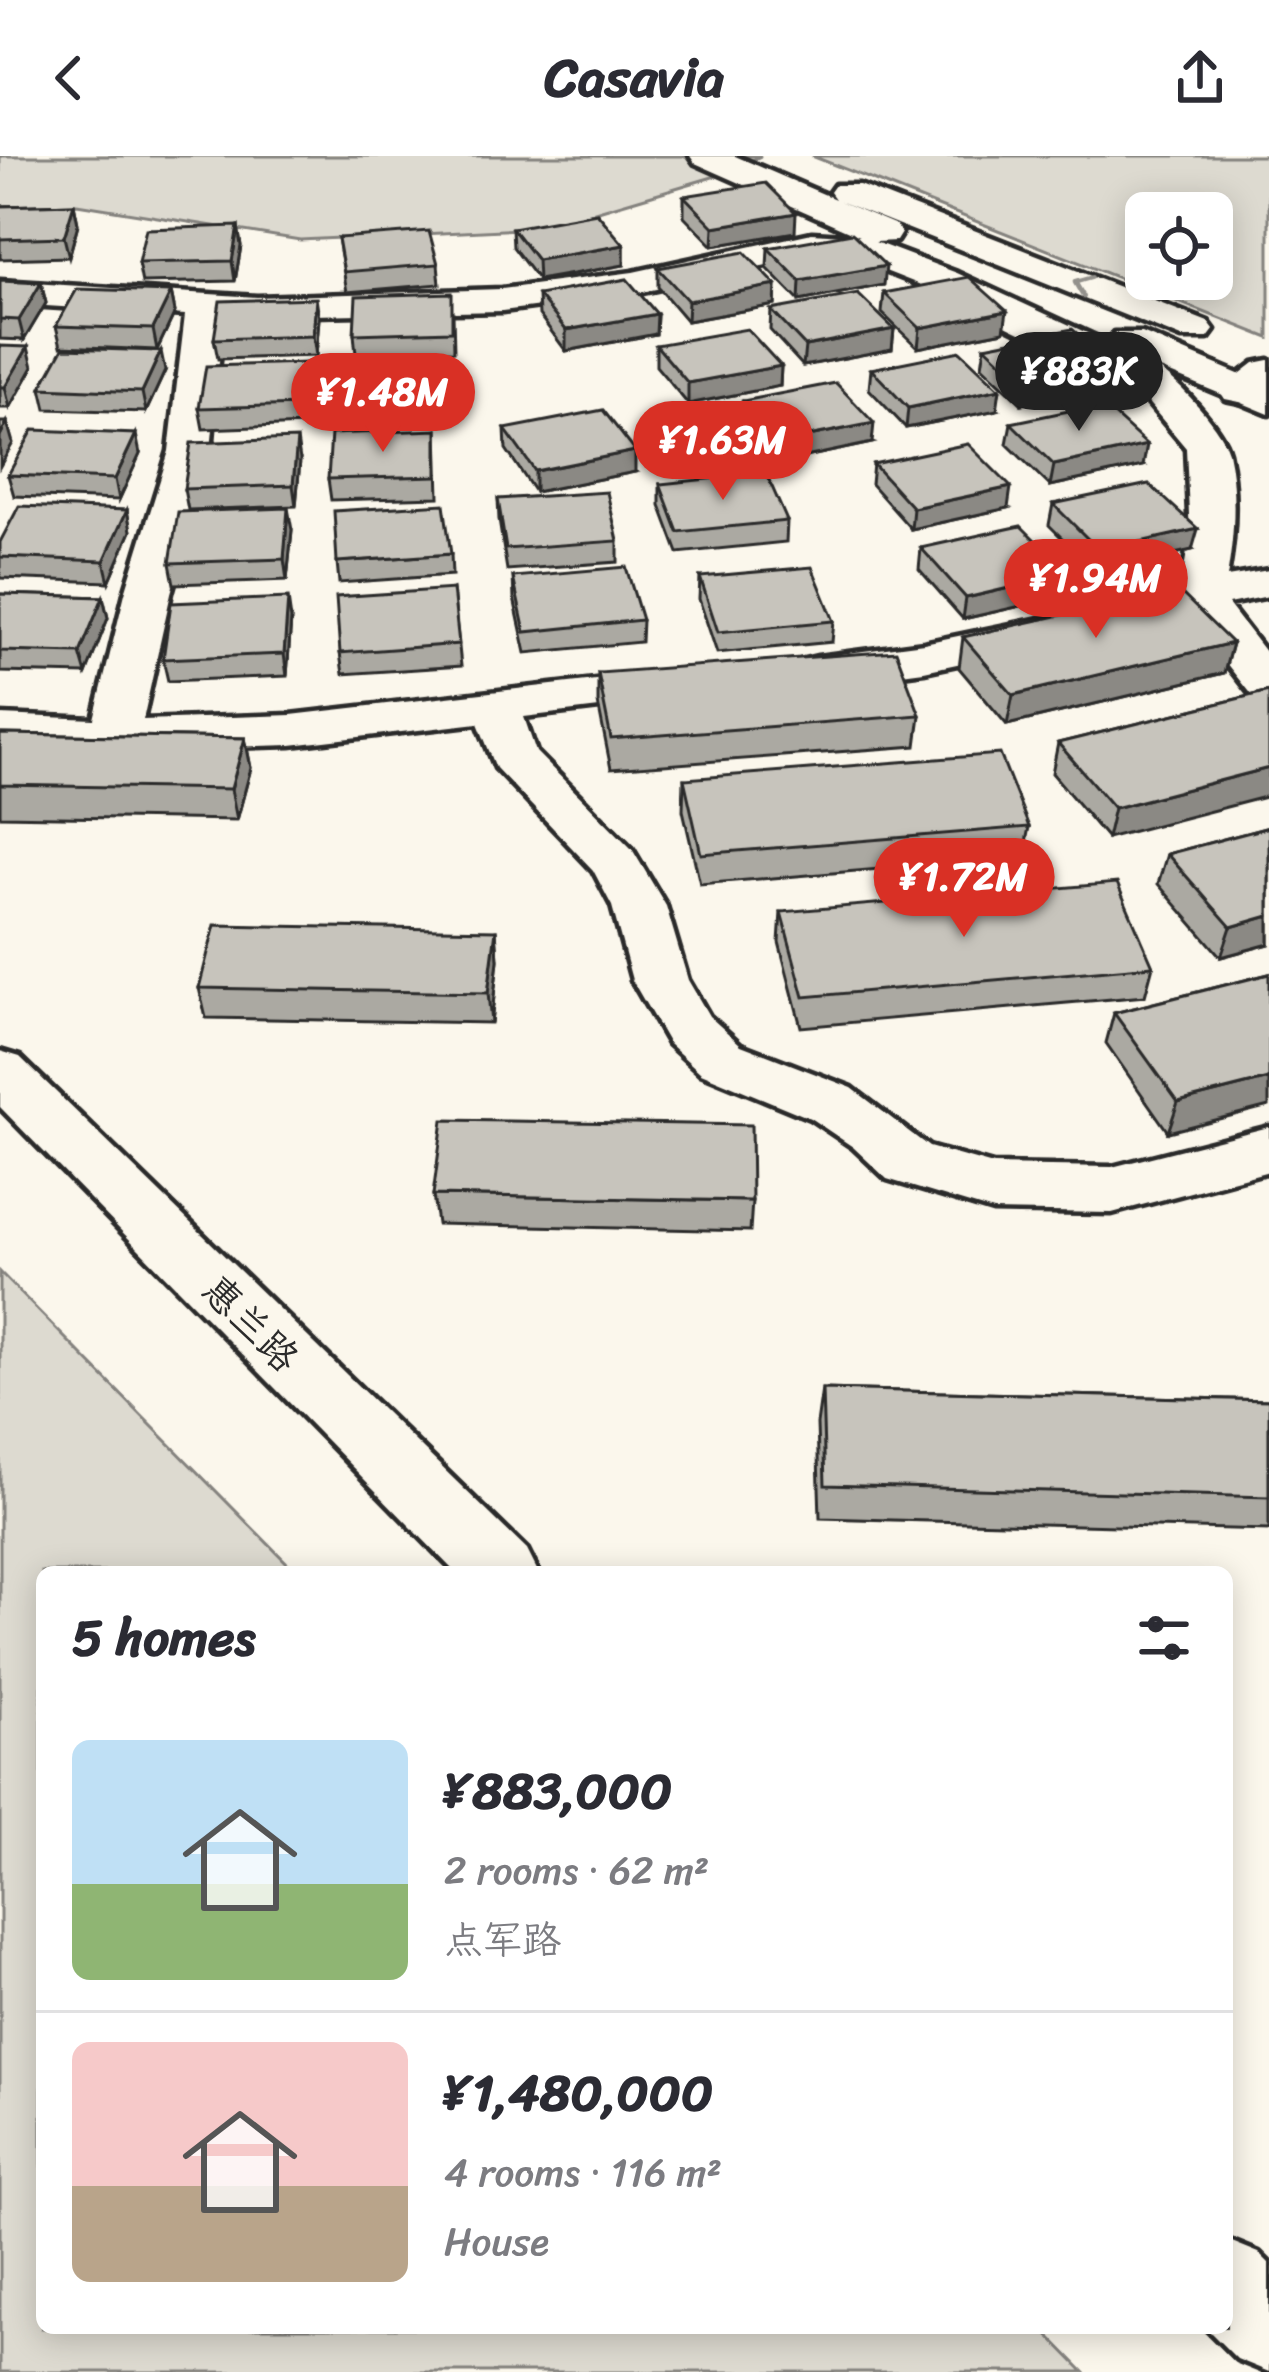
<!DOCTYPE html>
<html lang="en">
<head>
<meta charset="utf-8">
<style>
  body { margin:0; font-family:Sriracha,"LXGW WenKai TC",sans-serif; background:#f2f2f3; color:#2b2b33; height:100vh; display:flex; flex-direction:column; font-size:45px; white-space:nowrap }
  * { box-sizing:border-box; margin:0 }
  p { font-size:39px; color:#7c7c81 }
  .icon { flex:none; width:66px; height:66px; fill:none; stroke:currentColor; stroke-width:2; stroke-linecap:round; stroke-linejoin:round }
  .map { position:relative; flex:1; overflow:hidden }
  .side { position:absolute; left:36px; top:1410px; width:1197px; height:768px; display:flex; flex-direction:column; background:#fff; border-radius:18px; box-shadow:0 6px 30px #0003 }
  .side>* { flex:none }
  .buttons { position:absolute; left:1125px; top:36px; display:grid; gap:24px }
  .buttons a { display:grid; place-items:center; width:108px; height:108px; border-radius:18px; background:#fff; box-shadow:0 6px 30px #0003; font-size:60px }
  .price { position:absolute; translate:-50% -102px; padding:0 27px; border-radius:42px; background:#d93025; color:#fff; font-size:39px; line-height:78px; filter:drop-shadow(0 3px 6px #0008) }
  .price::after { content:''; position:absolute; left:50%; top:72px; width:36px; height:27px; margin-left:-18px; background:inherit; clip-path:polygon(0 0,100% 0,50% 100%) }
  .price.active { background:#222; color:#fff }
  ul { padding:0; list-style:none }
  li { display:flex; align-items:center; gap:36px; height:300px; padding:0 36px }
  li+li { border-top:3px solid #e1e1e2 }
  li span { display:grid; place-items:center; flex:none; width:336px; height:240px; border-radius:18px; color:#555 }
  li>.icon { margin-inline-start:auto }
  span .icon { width:144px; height:144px; fill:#fffc; stroke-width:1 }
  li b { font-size:51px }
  h2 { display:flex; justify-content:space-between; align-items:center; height:144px; padding:0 36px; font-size:51px }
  header { display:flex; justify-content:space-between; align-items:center; height:156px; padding:0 36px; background:#fff; font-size:54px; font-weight:800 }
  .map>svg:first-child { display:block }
</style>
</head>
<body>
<header><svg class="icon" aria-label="back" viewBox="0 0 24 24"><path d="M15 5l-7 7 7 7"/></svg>Casavia<svg class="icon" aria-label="share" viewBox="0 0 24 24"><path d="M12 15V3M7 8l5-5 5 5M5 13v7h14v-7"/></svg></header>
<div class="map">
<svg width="1269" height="2216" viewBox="0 0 1269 2216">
  <rect width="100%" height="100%" fill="#fbf7ec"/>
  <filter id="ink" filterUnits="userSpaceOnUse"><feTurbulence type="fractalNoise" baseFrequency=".00833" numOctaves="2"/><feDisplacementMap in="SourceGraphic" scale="24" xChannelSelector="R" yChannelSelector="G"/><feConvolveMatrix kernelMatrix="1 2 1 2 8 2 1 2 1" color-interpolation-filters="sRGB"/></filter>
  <g filter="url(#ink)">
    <g fill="#dddad0" stroke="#84827e" stroke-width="3" fill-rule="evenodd">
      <polygon points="0,0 761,0 716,20 541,72 300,84 77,48 0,61"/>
      <path d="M812,0H1269V182ZM1212,57V123H1146V57Z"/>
      <polygon points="0,1116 296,1416 42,1416 42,2172 1041,2172 1084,2216 0,2216"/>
    </g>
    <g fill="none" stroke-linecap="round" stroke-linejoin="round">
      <defs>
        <g id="minor">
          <path d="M690,0H735L835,43L830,36L835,29H859L1208,166L1214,174L1208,182H1182L839,45L896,69L901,77L896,85L875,86L957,117L1111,188L1114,177H1142L1269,231V258L1153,210C1175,221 1222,272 1228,296C1237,336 1234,381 1227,421L1269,414V440L1228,448L1269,501V544L1252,540L1185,455L1165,459L1149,455L1142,445L1149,435L1181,429L1190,380L1186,292L1136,232L931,133L842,98L812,99L633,138L502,155L223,161L211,295L171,437L143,564L291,559L683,514L700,518L707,528L700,538L683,542L524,561L536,596L632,693L666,750L688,824L709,860L741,889L852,932L929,991L993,1009L1112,1011L1269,971V1015L1112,1057L993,1055L887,1023L853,991L810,962L701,917L669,888L632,824L612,750L593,714L496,612L478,567L291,589L134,594L0,589V559L94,563L125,437L169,295L185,159L0,147V125L257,141L502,133L633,116L812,77L860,80L695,7Z"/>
          <polygon points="1045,462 1061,466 1068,476 1061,486 924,515 818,529 801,525 794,515 801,505 818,501 924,487"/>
          <polygon points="0,895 20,901 527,1394 538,1416 455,1416 0,951"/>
          <polygon points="1227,2084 1259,2097 1269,2107 1269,2216 1237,2203 1206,2172 1227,2172"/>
        </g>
        <polygon id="major" points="1269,204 1269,234 1240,246 1225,243 1219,234 1254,207"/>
      </defs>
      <use href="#minor" stroke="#2b2b2b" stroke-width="9"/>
      <use href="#major" stroke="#2b2b2b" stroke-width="9"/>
      <use href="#minor" fill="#fbf7ec" fill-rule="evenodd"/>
      <use href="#major" fill="#fbf7ec" fill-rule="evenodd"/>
    </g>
    <g fill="#aba9a2" stroke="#2b2b2b" stroke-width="3">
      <polygon points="684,40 795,76 713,90 684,60"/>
      <polygon points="74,48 78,68 69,101 0,103 0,50"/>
      <polygon points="238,70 241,90 235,125 142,127 138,107"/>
      <polygon points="512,72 624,89 624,109 538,124 513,91"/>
      <polygon points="338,82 438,108 440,128 347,136"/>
      <polygon points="768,92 884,129 799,145 767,112"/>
      <polygon points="658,112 776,129 775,149 687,165 658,131"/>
      <polygon points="0,125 41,127 46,147 24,184 0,183"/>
      <polygon points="171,136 175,156 157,194 61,190 56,170"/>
      <polygon points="884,137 1004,175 918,192 882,157"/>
      <polygon points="538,139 657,158 656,178 566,195 539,159"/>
      <polygon points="771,154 894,173 892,193 803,210 770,174"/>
      <polygon points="453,157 454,195 356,198 354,178"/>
      <polygon points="319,162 316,200 218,203 214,183"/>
      <polygon points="656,189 781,210 780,230 688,248 656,210"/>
      <polygon points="0,190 33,211 10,252 0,252"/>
      <polygon points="985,190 1114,210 1110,230 1022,248 982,210"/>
      <polygon points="307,207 310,227 306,269 203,273 199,252"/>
      <polygon points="871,213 997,254 906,272 869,233"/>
      <polygon points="165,215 146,256 46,253 41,232"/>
      <polygon points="449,222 450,263 348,266 345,246"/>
      <polygon points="743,245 872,287 777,307 742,266"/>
      <polygon points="1011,267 1143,310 1050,330 1007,288"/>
      <polygon points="505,273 635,316 535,336 506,293"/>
      <polygon points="437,274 439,341 331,344 328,323"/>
      <polygon points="140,298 119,344 14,340 8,319"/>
      <polygon points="300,304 296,350 188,354 184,333"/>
      <polygon points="873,308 1008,352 911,373 871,328"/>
      <polygon points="660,328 787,365 786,386 678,397 660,349"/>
      <polygon points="498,343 618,385 618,406 507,414 499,364"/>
      <polygon points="1053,348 1192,394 1096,416 1049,369"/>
      <polygon points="127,354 131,375 109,426 0,422 0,386"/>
      <polygon points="292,374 287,424 174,428 170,407"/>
      <polygon points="921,392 1069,418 1065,440 963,463 919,413"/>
      <polygon points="451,398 452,419 339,427 337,406"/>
      <polygon points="513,421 642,464 641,486 526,497 514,442"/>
      <polygon points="700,421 834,465 832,486 717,497 699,443"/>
      <polygon points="453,433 461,510 343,518 340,497"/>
      <polygon points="0,438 103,441 108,462 86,518 0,516"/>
      <polygon points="291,463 287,520 168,525 163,503"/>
      <polygon points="963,481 1232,487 1224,517 1007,569 959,512"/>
      <polygon points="598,517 920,559 916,590 611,613 598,547"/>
      <polygon points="1269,535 1107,682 1052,617 1058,587"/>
      <polygon points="0,578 245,582 251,612 237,664 0,660"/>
      <polygon points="684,623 1029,671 1023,701 700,728 683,654"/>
      <polygon points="1269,671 1269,788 1221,801 1158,728 1167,698"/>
      <polygon points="781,756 1153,810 1145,840 801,871 779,786"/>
      <polygon points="496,774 498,804 491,867 206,862 199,832"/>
      <polygon points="1269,818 1168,976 1106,887 1114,857"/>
      <polygon points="433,1039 752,1045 750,1075 437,1068"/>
      <polygon points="822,1233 1269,1244 1269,1374 820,1362 817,1268"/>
    </g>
    <g fill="#8b8984" stroke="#2b2b2b" stroke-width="3">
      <polygon points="74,48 78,68 69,101 64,81"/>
      <polygon points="796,57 795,76 713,90 714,71"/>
      <polygon points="238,70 241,90 235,125 232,105"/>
      <polygon points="624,89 624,109 538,124 537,104"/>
      <polygon points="886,110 884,129 799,145 800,125"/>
      <polygon points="41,127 46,147 24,184 19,164"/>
      <polygon points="776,129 775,149 687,165 688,145"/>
      <polygon points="171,136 175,156 157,194 153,173"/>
      <polygon points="316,142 319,162 316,200 313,180"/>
      <polygon points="1007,155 1004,175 918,192 920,172"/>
      <polygon points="657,158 656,178 566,195 566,174"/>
      <polygon points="894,173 892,193 803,210 805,190"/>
      <polygon points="28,191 33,211 10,252 5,231"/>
      <polygon points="161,195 165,215 146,256 142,236"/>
      <polygon points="307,207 310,227 306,269 303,249"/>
      <polygon points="781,210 780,230 688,248 688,227"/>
      <polygon points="1114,210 1110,230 1022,248 1025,228"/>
      <polygon points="1000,233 997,254 906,272 908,252"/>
      <polygon points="7,266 13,287 0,310 0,280"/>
      <polygon points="874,267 872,287 777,307 778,286"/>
      <polygon points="136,278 140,298 119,344 115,323"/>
      <polygon points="297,283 300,304 296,350 293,329"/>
      <polygon points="1147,289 1143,310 1050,330 1054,309"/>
      <polygon points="635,295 635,316 535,336 535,315"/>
      <polygon points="1011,331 1008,352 911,373 913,352"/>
      <polygon points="288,352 292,374 287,424 284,403"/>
      <polygon points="127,354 131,375 109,426 104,405"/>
      <polygon points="1198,373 1192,394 1096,416 1100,395"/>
      <polygon points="1069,418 1065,440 963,463 966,442"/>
      <polygon points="103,441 108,462 86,518 80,497"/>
      <polygon points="288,442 291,463 287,520 284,498"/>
      <polygon points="1232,487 1224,517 1007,569 1013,539"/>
      <polygon points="245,582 251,612 237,664 231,633"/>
      <polygon points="1269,612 1269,640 1107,682 1114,652"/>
      <polygon points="1269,760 1269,788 1221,801 1231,771"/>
      <polygon points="496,774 498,804 491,867 488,837"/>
      <polygon points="1269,923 1269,950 1168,976 1178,946"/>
    </g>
    <g fill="#c7c4bc" stroke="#2b2b2b" stroke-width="3">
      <polygon points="766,27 796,57 714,71 684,40"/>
      <polygon points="74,48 64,81 0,83 0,50"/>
      <polygon points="597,57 624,89 537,104 512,72"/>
      <polygon points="238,70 232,105 138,107 146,73"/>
      <polygon points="429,75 438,108 344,116 338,82"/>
      <polygon points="852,77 886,110 800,125 768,92"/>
      <polygon points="744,96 776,129 688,145 658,112"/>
      <polygon points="969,121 1007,155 920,172 884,137"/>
      <polygon points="627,123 657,158 566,174 538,139"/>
      <polygon points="0,125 41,127 19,164 0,163"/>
      <polygon points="77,133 171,136 153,173 56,170"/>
      <polygon points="452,137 452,175 354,178 356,140"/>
      <polygon points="858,138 894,173 805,190 771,154"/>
      <polygon points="316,142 313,180 214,183 220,145"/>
      <polygon points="747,173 781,210 688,227 656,189"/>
      <polygon points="1072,173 1114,210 1025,228 985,190"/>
      <polygon points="0,190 28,191 5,231 0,231"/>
      <polygon points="63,192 161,195 142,236 41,232"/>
      <polygon points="960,195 1000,233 908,252 871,213"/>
      <polygon points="448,201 448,242 345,246 348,204"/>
      <polygon points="307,207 303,249 199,252 206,210"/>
      <polygon points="836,227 874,267 778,286 743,245"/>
      <polygon points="1102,248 1147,289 1054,309 1011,267"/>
      <polygon points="603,254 635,295 535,315 505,273"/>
      <polygon points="0,266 7,266 0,280"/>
      <polygon points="33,274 136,278 115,323 8,319"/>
      <polygon points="437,274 437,320 328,323 331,278"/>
      <polygon points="297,283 293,329 184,333 191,287"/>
      <polygon points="968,288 1011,331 913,352 873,308"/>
      <polygon points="766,317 787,365 678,376 660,328"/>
      <polygon points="1149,328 1198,373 1100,395 1053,348"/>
      <polygon points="607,336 618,385 506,393 498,343"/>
      <polygon points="444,348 451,398 337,406 334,355"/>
      <polygon points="19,350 127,354 104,405 0,401 0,386"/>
      <polygon points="288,352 284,403 170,407 178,356"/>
      <polygon points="1021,370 1069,418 966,442 921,392"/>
      <polygon points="626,411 642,464 525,476 513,421"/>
      <polygon points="812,411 834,465 718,476 700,421"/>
      <polygon points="453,433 459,488 340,497 336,441"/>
      <polygon points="1177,433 1232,487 1013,539 963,481"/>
      <polygon points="0,438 103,441 80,497 0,495"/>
      <polygon points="288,442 284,498 163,503 171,447"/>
      <polygon points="896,495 920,559 611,583 598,517"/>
      <polygon points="1269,535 1269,612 1114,652 1058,587"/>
      <polygon points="0,578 245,582 231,633 0,629"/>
      <polygon points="1000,598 1029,671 701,698 684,623"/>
      <polygon points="1269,671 1269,760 1231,771 1167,698"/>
      <polygon points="1117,727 1153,810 804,841 781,756"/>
      <polygon points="215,769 496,774 488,837 199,832"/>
      <polygon points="1269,818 1269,923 1178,946 1114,857"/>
      <polygon points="443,964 751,969 752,1045 433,1039"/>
      <polygon points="822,1233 1269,1244 1269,1341 825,1329"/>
    </g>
    <defs><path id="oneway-chevron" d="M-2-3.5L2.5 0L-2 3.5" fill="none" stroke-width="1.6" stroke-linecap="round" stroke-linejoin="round" transform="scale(3)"/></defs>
    <use stroke="#93918c" href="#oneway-chevron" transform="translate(1082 129) rotate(-158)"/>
  </g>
  <g text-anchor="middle" stroke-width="9" stroke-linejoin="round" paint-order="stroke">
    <g font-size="39" fill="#2b2b2b" stroke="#fbf7ec">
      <text transform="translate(251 1167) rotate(45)" y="14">惠兰路</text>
    </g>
  </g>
</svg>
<div class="buttons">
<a><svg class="icon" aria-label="locate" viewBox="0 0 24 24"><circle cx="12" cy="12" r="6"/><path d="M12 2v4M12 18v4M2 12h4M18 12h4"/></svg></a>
</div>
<b class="price active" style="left:1079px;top:278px">¥883K</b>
<b class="price" style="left:383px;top:299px">¥1.48M</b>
<b class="price" style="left:723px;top:347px">¥1.63M</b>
<b class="price" style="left:1096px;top:485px">¥1.94M</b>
<b class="price" style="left:964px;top:784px">¥1.72M</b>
<section class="side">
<h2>5 homes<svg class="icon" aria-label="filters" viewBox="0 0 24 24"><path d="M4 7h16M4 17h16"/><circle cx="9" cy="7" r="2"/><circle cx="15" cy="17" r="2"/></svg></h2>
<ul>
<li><span style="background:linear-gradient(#bfe0f5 60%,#8fb573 0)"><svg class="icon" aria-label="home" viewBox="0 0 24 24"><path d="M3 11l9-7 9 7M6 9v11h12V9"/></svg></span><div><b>¥883,000</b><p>2 rooms · 62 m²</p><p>点军路</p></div></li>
<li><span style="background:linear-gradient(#f6c9c9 60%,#b9a48a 0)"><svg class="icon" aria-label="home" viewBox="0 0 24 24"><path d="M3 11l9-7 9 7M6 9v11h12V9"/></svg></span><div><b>¥1,480,000</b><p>4 rooms · 116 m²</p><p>House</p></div></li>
</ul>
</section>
</div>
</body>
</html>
